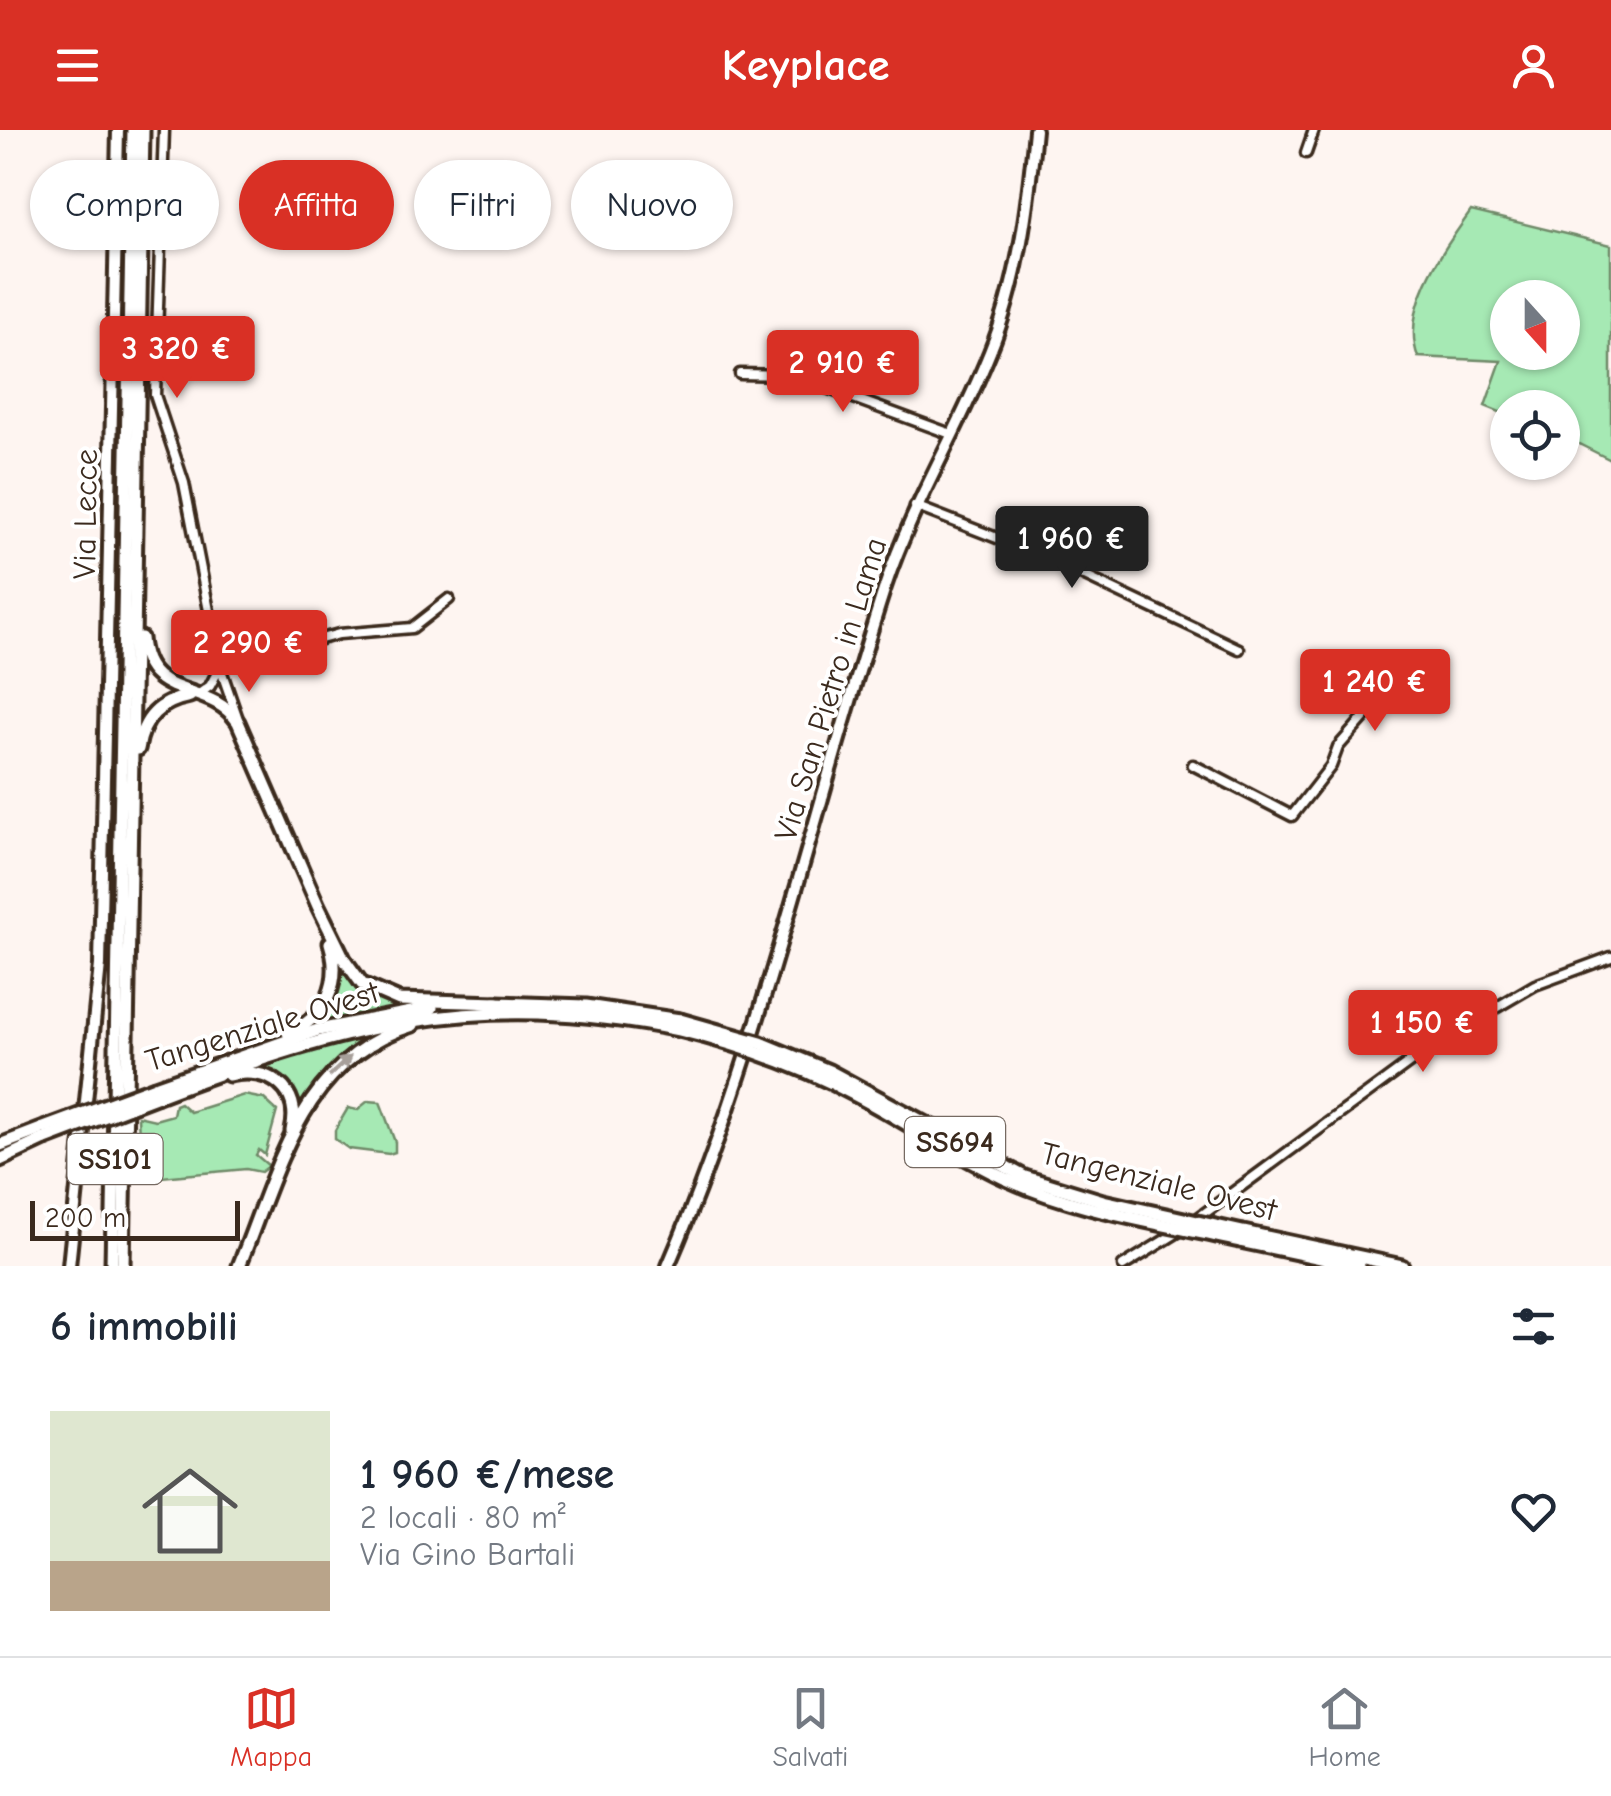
<!DOCTYPE html>
<html lang="it">
<head>
<meta charset="utf-8">
<style>
  body { margin:0; font-family:"Comic Neue",sans-serif; background:#f2f2f3; color:#1f2937; height:100vh; display:flex; flex-direction:column; font-size:38px; white-space:nowrap }
  * { box-sizing:border-box; margin:0 }
  p { font-size:32px; color:#747a83 }
  .icon { flex:none; width:55px; height:55px; fill:none; stroke:currentColor; stroke-width:2; stroke-linecap:round; stroke-linejoin:round }
  .map { position:relative; height:1136px; overflow:hidden }
  .panel { display:flex; flex-direction:column; background:#fff; flex:1 }
  .panel>* { flex:none }
  .hud { position:absolute; left:30px; top:30px; width:1000px; height:90px; display:flex; gap:20px }
  .needle { width:65px; rotate:159deg }
  .controls { position:absolute; left:1490px; top:150px; display:grid; gap:20px }
  .controls a { display:grid; place-items:center; width:90px; height:90px; border-radius:50%; background:#fff; box-shadow:0 2px 8px #0004; font-size:50px }
  .scale { position:absolute; left:30px; bottom:25px; width:210px; box-sizing:border-box; padding-left:10px; border:5px solid #3b2a1e; border-top:0; font-size:28px; line-height:35px; white-space:nowrap; color:#3b2a1e; -webkit-text-stroke:8px #fff; paint-order:stroke }
  .price { position:absolute; translate:-50% -85px; padding:0 22px; border-radius:10px; background:#d93025; color:#fff; font-size:32px; line-height:65px; filter:drop-shadow(0 2px 5px #0008) }
  .price::after { content:''; position:absolute; left:50%; top:60px; width:30px; height:22px; margin-left:-15px; background:inherit; clip-path:polygon(0 0,100% 0,50% 100%) }
  .price.on { background:#222; color:#fff }
  ul { padding:0; list-style:none }
  li { display:flex; align-items:center; gap:30px; height:250px; padding:0 50px }
  li span { display:grid; place-items:center; flex:none; width:280px; height:200px; border-radius:0px; color:#555 }
  li>.icon { margin-inline-start:auto }
  span .icon { width:120px; height:120px; fill:#fffc; stroke-width:1 }
  li b { font-size:42px }
  h2 { display:flex; justify-content:space-between; align-items:center; height:120px; padding:0 50px; font-size:42px }
  .tag { padding:0 35px; border-radius:45px; background:#fff; box-shadow:0 2px 8px #0004; font-size:35px; line-height:90px }
  .tag.on { background:#d93025; color:#fff }
  header { display:flex; justify-content:space-between; align-items:center; height:130px; padding:0 50px; background:#d93025; color:#fff; font-size:45px; font-weight:600 }
  .dock { display:flex; justify-content:space-around; align-items:center; height:140px; border-top:2px solid #e0e1e3; background:#fff; font-size:28px; color:#747a83 }
  .dock a { display:grid; justify-items:center; gap:5px }
  .dock .on { color:#d93025 }
  .map>svg:first-child { display:block }
</style>
</head>
<body>
<header><svg class="icon" aria-label="menu" viewBox="0 0 24 24"><path d="M4 6h16M4 12h16M4 18h16"/></svg>Keyplace<svg class="icon" aria-label="person" viewBox="0 0 24 24"><circle cx="12" cy="8" r="4"/><path d="M4 21q1-7 8-7t8 7"/></svg></header>
<div class="map">
<svg width="1611" height="1136" viewBox="0 0 1611 1136">
  <rect width="100%" height="100%" fill="#fef5f1"/>
  <filter id="ink" filterUnits="userSpaceOnUse"><feTurbulence type="fractalNoise" baseFrequency=".01" numOctaves="2"/><feDisplacementMap in="SourceGraphic" scale="20" xChannelSelector="R" yChannelSelector="G"/><feConvolveMatrix kernelMatrix="1 2 1 2 8 2 1 2 1" color-interpolation-filters="sRGB"/></filter>
  <g filter="url(#ink)">
    <g fill="#a6e9b4" stroke="#708a69" stroke-width="2.5" fill-rule="evenodd">
      <path d="M1471,81L1611,115V330L1563,306L1562,278H1508L1507,285L1485,276L1501,231L1418,227C1400,178 1444,119 1471,81ZM1508,168H1562V222H1508Z"/>
      <path d="M342,832C361,857 374,872 406,877L308,898C335,881 338,861 342,832Z"/>
      <polygon points="375,905 326,941 300,982 291,959 255,939 302,922"/>
      <polygon points="244,965 264,969 277,981 265,1025 259,1020 256,1025 269,1036 261,1042 246,1039 141,1049 138,986 155,990 173,985 175,975 180,973 190,982"/>
      <polygon points="368,971 380,972 382,977 395,1012 395,1022 389,1024 349,1019 335,1009 335,1000 348,978 357,980"/>
    </g>
    <g fill="none" stroke-linecap="round" stroke-linejoin="round">
      <defs>
        <g id="minor">
          <polyline points="164,0 155,265 184,353 220,537 238,589"/>
          <polyline points="1306,23 1314,0"/>
          <polyline points="740,244 791,245 951,304"/>
          <polyline points="915,376 1038,424 1239,519"/>
          <polyline points="218,527 277,521 339,504 412,498 449,469"/>
          <polyline points="199,564 210,556 220,537"/>
          <polyline points="1193,635 1292,686 1331,636 1338,617 1390,558"/>
          <polyline points="1194,1091 1439,911 1535,855 1611,827"/>
          <polyline points="1123,1136 1183,1099"/>
        </g>
        <g id="major">
          <polyline points="69,1136 100,835 118,0"/>
          <path d="M668,1136C762,918 812,683 885,457C912,375 958,302 990,222C1019,151 1028,76 1035,0"/>
        </g>
        <g id="highway">
          <path d="M141,508C146,574 209,549 238,592L318,776L344,829L362,854L399,870L498,873"/>
          <path d="M138,619C143,588 159,572 190,566"/>
          <polyline points="495,873 586,876 680,890"/>
          <path d="M288,903C327,887 342,852 330,813"/>
          <path d="M229,945C268,936 302,958 292,1001"/>
          <polyline points="155,957 318,900 432,878"/>
          <path d="M158,966C349,895 473,859 679,900"/>
          <polyline points="0,1015 44,998"/>
          <polyline points="0,1030 45,1009"/>
          <polyline points="1243,1102 1402,1136"/>
          <polyline points="1240,1111 1359,1136"/>
          <polyline points="112,1136 133,0"/>
          <polyline points="123,1136 143,0"/>
          <path d="M239,1136C279,1038 301,929 413,895"/>
        </g>
      </defs>
      <use href="#minor" stroke="#3b2a1e" stroke-width="15"/>
      <use href="#major" stroke="#3b2a1e" stroke-width="18"/>
      <use href="#highway" stroke="#3b2a1e" stroke-width="19"/>
      <use href="#minor" stroke="#fff" stroke-width="8"/>
      <use href="#major" stroke="#fff" stroke-width="10"/>
      <use href="#highway" stroke="#fff" stroke-width="11"/>
      <defs>
        <g id="highway-bridge">
          <polyline points="680,890 761,913 829,941 1025,1047 1103,1071 1243,1102"/>
          <path d="M679,900C741,915 800,935 857,966C907,992 953,1024 1004,1048C1078,1082 1161,1093 1240,1111"/>
          <polyline points="44,998 155,957"/>
          <polyline points="45,1009 158,966"/>
        </g>
      </defs>
      <use href="#highway-bridge" stroke="#3b2a1e" stroke-width="19" stroke-linecap="butt"/>
      <use href="#highway-bridge" stroke="#fff" stroke-width="11"/>
    </g>
    <defs><path id="oneway-solid" d="M-6-.8H1V-3.2L6.5 0L1 3.2V.8H-6Z" transform="scale(2.5)"/></defs>
    <use fill="#a79f9a" href="#oneway-solid" transform="translate(340 936) rotate(-43)"/>
  </g>
  <g text-anchor="middle" stroke-width="8" stroke-linejoin="round" paint-order="stroke">
    <g fill="#fff" stroke="#766a62" stroke-width="2.5">
      <rect x="905" y="987" width="100" height="50" rx="8"/>
      <rect x="67.5" y="1004" width="95" height="50" rx="8"/>
    </g>
    <g font-size="30" font-weight="bold" fill="#3b2a1e">
      <text x="955" y="1022">SS694</text>
      <text x="115" y="1039">SS101</text>
    </g>
    <g font-size="32" fill="#3b2a1e" stroke="#fff">
      <text transform="translate(85 384) rotate(-89)" y="11">Via Lecce</text>
      <text transform="translate(830 559) rotate(-73)" y="11">Via San Pietro in Lama</text>
      <text transform="translate(262 896) rotate(-17)" y="11">Tangenziale Ovest</text>
      <text transform="translate(1159 1051) rotate(14)" y="11">Tangenziale Ovest</text>
    </g>
  </g>
</svg>
<div class="controls">
<a><svg class="needle" viewBox="-14 -14 28 28"><path d="M0-13l5 13h-10z" fill="#e53935"/><path d="M0 13l5-13h-10z" fill="#747a83"/></svg></a>
<a><svg class="icon" aria-label="locate" viewBox="0 0 24 24"><circle cx="12" cy="12" r="6"/><path d="M12 2v4M12 18v4M2 12h4M18 12h4"/></svg></a>
</div>
<div class="scale">200 m</div>
<b class="price" style="left:177px;top:271px">3 320 €</b>
<b class="price" style="left:843px;top:285px">2 910 €</b>
<b class="price on" style="left:1072px;top:461px">1 960 €</b>
<b class="price" style="left:249px;top:565px">2 290 €</b>
<b class="price" style="left:1375px;top:604px">1 240 €</b>
<b class="price" style="left:1423px;top:945px">1 150 €</b>
<div class="hud">
<a class="tag">Compra</a>
<a class="tag on">Affitta</a>
<a class="tag">Filtri</a>
<a class="tag">Nuovo</a>
</div>
</div>
<section class="panel">
<h2>6 immobili<svg class="icon" aria-label="filters" viewBox="0 0 24 24"><path d="M4 7h16M4 17h16"/><circle cx="9" cy="7" r="2"/><circle cx="15" cy="17" r="2"/></svg></h2>
<ul>
<li><span style="background:linear-gradient(#dfe7d0 75%,#b9a48a 0)"><svg class="icon" aria-label="home" viewBox="0 0 24 24"><path d="M3 11l9-7 9 7M6 9v11h12V9"/></svg></span><div><b>1 960 €/mese</b><p>2 locali · 80 m²</p><p>Via Gino Bartali</p></div><svg class="icon" aria-label="heart" viewBox="0 0 24 24"><path d="M12 20l-8-8c-3-5 5-10 8-4 3-6 11-1 8 4z"/></svg></li>
</ul>
</section>
<nav class="dock">
<a class="on"><svg class="icon" aria-label="map" viewBox="0 0 24 24"><path d="M3 6l6-2 6 2 6-2v14l-6 2-6-2-6 2zM9 4v14M15 6v14"/></svg>Mappa</a>
<a><svg class="icon" aria-label="saved" viewBox="0 0 24 24"><path d="M7 4h10v16l-5-4-5 4z"/></svg>Salvati</a>
<a><svg class="icon" aria-label="home" viewBox="0 0 24 24"><path d="M3 11l9-7 9 7M6 9v11h12V9"/></svg>Home</a>
</nav>
</body>
</html>
